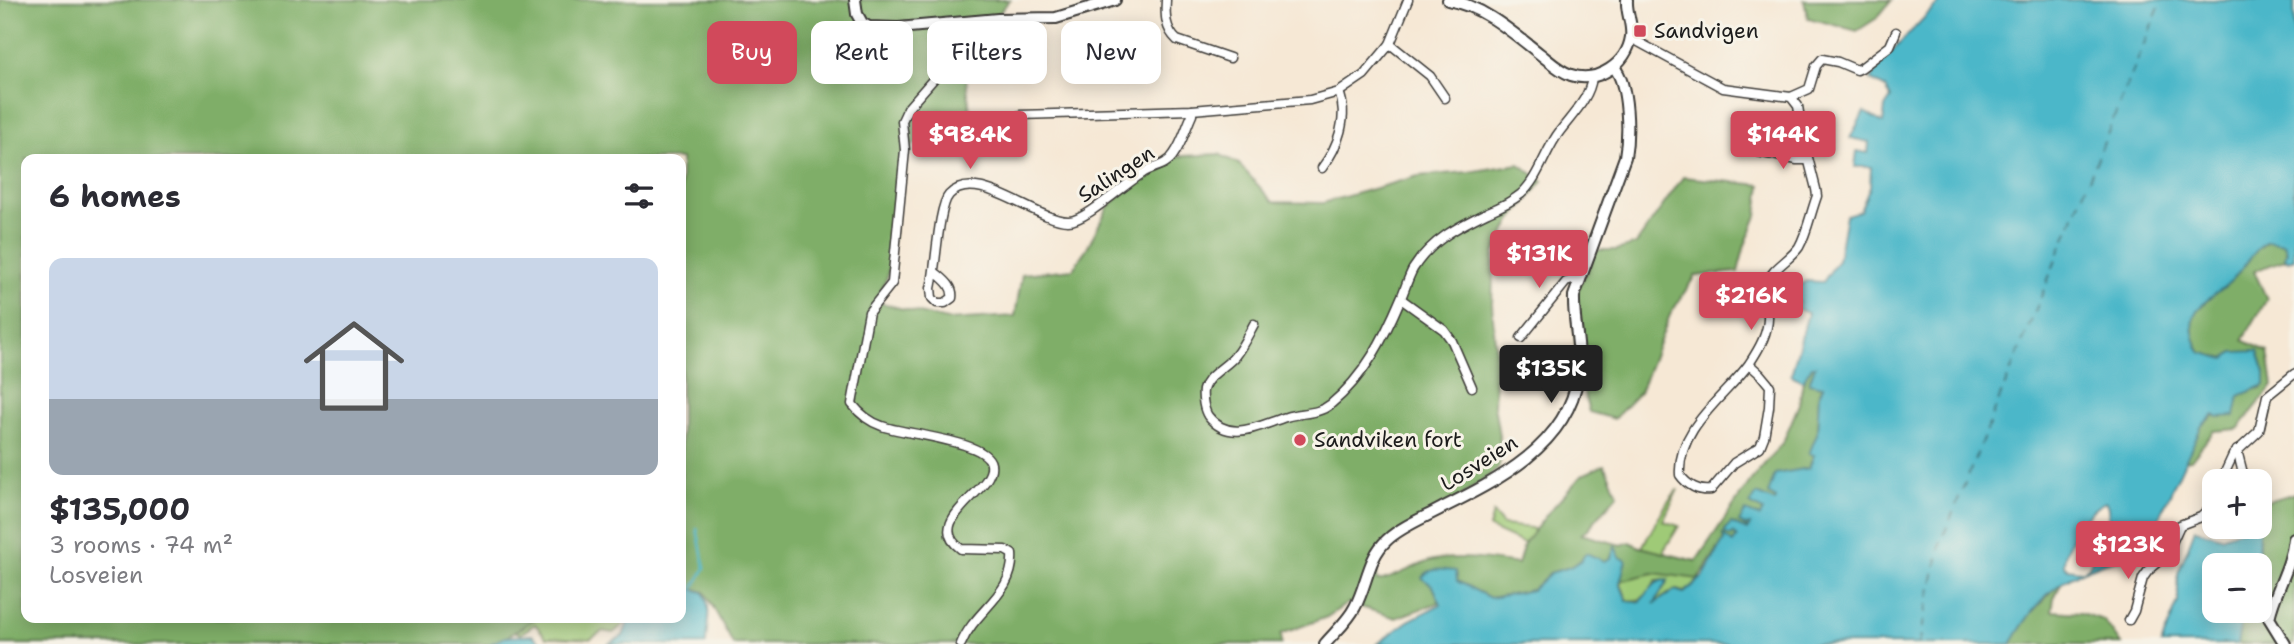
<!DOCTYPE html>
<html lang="en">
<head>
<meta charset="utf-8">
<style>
  body { margin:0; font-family:"Shantell Sans",sans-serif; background:#f7f7f7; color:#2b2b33; height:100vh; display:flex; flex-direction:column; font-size:26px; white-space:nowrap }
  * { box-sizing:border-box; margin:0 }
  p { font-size:23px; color:#7c7c81 }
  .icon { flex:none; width:38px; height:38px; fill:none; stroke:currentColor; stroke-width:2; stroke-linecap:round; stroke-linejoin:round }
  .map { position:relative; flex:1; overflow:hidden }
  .details { position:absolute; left:21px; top:154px; width:665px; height:469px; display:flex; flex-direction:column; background:#fff; border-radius:14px; box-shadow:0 4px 18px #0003 }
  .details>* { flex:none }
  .hud { position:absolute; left:707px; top:21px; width:665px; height:63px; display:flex; gap:14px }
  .tools { position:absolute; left:2202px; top:469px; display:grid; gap:14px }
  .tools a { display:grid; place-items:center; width:70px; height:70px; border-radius:14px; background:#fff; box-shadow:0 4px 18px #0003; font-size:35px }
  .price { position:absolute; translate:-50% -60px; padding:0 16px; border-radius:7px; background:#d1495b; color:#fff; font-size:23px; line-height:46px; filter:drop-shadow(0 2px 4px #0008) }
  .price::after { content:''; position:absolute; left:50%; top:42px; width:21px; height:16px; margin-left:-10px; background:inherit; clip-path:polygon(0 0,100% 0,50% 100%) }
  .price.on { background:#222; color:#fff }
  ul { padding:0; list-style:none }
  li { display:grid; align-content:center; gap:14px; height:371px; padding:0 28px }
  li span { display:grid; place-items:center; height:217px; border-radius:14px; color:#555 }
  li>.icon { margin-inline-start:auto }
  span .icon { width:126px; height:126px; fill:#fffc; stroke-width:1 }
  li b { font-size:30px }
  h2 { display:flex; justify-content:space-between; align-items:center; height:84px; padding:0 28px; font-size:30px }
  .tag { padding:0 24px; border-radius:14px; background:#fff; box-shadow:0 4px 18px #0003; font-size:24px; line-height:63px }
  .tag.on { background:#d1495b; color:#fff }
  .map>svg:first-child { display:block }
</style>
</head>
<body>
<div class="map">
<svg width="2294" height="644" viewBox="0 0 2294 644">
  <rect width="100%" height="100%" fill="#f7f3e8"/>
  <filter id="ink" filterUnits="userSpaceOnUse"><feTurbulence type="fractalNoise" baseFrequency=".0143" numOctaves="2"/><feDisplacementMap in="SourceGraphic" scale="14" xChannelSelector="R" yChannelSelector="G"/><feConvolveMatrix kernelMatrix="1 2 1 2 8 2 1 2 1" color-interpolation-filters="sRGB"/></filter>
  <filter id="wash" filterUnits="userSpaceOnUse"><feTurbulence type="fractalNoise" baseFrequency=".00686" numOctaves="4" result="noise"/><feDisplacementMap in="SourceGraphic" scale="28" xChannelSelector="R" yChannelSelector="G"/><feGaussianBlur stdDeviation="1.57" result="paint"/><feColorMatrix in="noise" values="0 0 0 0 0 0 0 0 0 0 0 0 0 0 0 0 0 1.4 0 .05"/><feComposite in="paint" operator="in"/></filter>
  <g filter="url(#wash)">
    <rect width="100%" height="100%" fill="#f6e8d5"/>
    <g fill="#9fca77" stroke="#5e734a" stroke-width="2">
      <path d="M1678,489L1663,521L1679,526L1664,550L1672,562L1706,568L1692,588L1684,592L1675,589L1655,603L1668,580L1656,581C1646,595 1645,602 1627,600L1621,583L1622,575L1529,546L1489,528L1493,513L1503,525L1531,528L1560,542L1615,544L1641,549L1667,503Z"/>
      <polygon points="432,618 626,618 624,624 613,633 603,631 590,639 546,637 535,624 520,634 505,626 486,644"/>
    </g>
    <g fill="#7fae68" stroke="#4e6542" stroke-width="2">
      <path d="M0,0H1010L997,15L970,29L966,78L972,129L904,147L888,275L876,302L947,320L1015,316L1022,274L1073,269L1088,246L1108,207L1143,175L1164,166L1165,157L1219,154L1239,164L1273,202L1323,203L1418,176L1468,172L1519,164L1543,181L1511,221L1494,254L1492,304L1496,354L1494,405L1502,454L1498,469L1457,499L1414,523L1377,559V581C1398,578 1414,564 1434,560C1459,555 1492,560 1518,564L1524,544L1548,513L1582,475L1604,465L1618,494L1587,530L1581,534L1621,545L1630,542L1640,547L1696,561L1751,480L1783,442L1799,404L1803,380L1812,366H1816L1823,386L1819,395L1817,434L1810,454L1814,455L1809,468L1784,474L1774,502L1757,495L1763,511L1760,518L1746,523L1750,525L1747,530L1731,523L1725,530L1737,536L1733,543L1723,536L1724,540L1698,579L1653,573L1620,581L1625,560L1619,557L1615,547L1611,558L1604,561L1585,554L1581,560L1570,567L1550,573L1532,590L1490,598L1457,581L1456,571H1430L1433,586L1440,602L1396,618L1348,603L1327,617L1281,634L1282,644H733L705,592L693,589L681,590V159H26V618H536L508,636L489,644H0Z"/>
      <polygon points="1804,0 1892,0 1877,18 1857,31 1808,18"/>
      <path d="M1683,177L1761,185L1757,216L1745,245L1738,272L1695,276L1670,315L1640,392L1614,419L1589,412C1580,378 1570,332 1576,296C1579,281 1590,264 1596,250H1617L1636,244Z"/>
      <polygon points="2270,240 2285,244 2287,259 2254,271 2267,299 2243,340 2268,352 2273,386 2238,429 2214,431 2191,460 2184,461 2202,425 2246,391 2261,388 2225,359 2200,352 2193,337 2192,323 2196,311 2246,263 2252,253"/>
      <polygon points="2294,493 2294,644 2237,644 2243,611 2259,611 2259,504"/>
      <polygon points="2063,580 2054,598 2052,611 2081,613 2104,620 2121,644 2011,644 2025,619"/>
    </g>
    <g fill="#4cb7c9" stroke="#346a72" stroke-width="2" fill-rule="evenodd">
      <path d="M1941,0H2294V259L2288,261L2285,258L2287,251L2284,244L2266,241C2253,252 2245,266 2234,278C2209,304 2177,307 2200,352L2225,359L2233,352L2258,351L2265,373V385L2239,396L2235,416L2218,417L2214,415L2202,425L2142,554C2074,568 2047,582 2011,644H1377L1408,621L1441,604L1433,586L1422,578C1429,566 1444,570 1456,571L1457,581L1490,598L1532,590L1550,573L1570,567L1581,560L1586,553L1604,561L1611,558L1615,546L1619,557L1626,560L1620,583L1627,601L1639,602C1649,594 1653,579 1668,580L1654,604L1675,590L1684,593L1703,577L1724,540L1723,535L1733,543L1737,537L1733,533L1731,536L1724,533L1731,523L1747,530L1750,525L1745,526L1739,522L1746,511L1760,517L1763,511L1750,504L1757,494L1775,502L1776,499L1768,494L1775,474L1809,468L1814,455L1809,454L1817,434L1819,395L1823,386L1809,383L1815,366H1812L1803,381L1791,375L1808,313L1797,309L1799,302L1792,299L1794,290L1806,281L1823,282L1838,260L1846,215L1860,211L1870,187L1871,167H1855L1857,151L1868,153L1869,142L1850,138L1864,112L1883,123L1885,107L1891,98L1886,88L1871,80L1881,63ZM2106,502C2115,519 2097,550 2089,566L2083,571L2068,569L2064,565C2064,545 2088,508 2106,502Z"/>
      <polygon points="2259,524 2258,565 2214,565 2214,611 2243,611 2237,644 2161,644 2178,602 2178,573 2195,529 2221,537 2249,527 2259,527"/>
      <path d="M693,589L703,592C713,609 706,626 706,644H608L623,636L628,622L631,620H669L681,618L685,607L686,591Z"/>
      <polygon points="532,635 543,644 489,644 505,637"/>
    </g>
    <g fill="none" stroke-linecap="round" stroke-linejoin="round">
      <polyline stroke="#4cb7c9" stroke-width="2.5" points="693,589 705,568 697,529"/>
      <polyline stroke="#2f5a61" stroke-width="2" stroke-dasharray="9 7" stroke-linecap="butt" points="1919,644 1941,542 2162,0"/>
    </g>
  </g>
  <g filter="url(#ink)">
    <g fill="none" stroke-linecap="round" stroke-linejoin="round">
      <defs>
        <g id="street">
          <path d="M1166,0C1165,15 1165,29 1177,40L1230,58"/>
          <path d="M1631,38L1723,88L1791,97L1798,106L1803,138L1816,189L1817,196C1811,212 1807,233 1799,247C1790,260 1772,268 1767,283C1763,293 1767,304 1768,315C1769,332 1759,349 1749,364C1725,397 1677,428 1680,475C1687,485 1699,492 1711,490L1734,463L1760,447L1764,437L1769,407L1770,386L1760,374L1749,364"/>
          <polyline points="1390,44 1430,76 1445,98"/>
          <polyline points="1791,97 1809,89 1816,66 1822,59 1838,62 1857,70 1861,68 1890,46 1896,32"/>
          <polyline points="1020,115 1192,110 1310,100 1339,92 1364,75 1390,44 1408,0"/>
          <polyline points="1758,152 1797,160 1808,160"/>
          <path d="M1322,168C1338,147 1349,117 1339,92"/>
          <path d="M935,272C943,279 954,286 952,298L945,303H937L932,298L931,288C936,269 938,207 949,195C977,166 1034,220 1068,221C1084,222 1126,183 1143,173C1154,166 1167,166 1174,154C1182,143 1186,128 1192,115V110"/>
          <polyline points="1401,299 1444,330 1452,341 1472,387"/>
          <path d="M1254,324C1248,335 1243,346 1235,356C1226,367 1207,375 1203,390C1202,398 1204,410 1208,416C1230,444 1260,425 1286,417C1301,412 1318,415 1331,404C1365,376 1384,338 1401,298C1405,289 1408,278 1413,269C1431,240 1459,226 1488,212C1500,207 1511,202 1521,194C1539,178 1545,150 1560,131C1572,115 1590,98 1592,77"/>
          <polyline points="1521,338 1566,282 1579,278"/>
          <polyline points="2237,450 2245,481"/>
          <polyline points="2221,481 2233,455 2259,431 2267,396 2294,374"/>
          <polyline points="2129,620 2134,611 2143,578 2148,571 2166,556 2180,525 2201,517 2214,505"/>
          <path d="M961,644C975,609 1015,594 1012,554L1005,550L961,549C921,520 996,491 991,464C987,440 901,434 882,426C870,422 860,414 852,404L869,312L892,283L905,150L902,121L908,108L937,75L961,39L965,23"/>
        </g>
        <g id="secondary">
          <polyline points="855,0 857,14 862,23 869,27 898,28 998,19 1056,18 1115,0"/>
          <path d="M1448,0C1483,6 1512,32 1540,54C1549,61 1559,71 1571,75C1597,84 1627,64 1631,37C1633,25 1626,13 1627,0"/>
          <path d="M1325,644C1335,632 1348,621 1355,607C1367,585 1368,557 1387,540C1402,526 1424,518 1442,508C1497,481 1568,445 1578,376C1582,349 1573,323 1574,296L1625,157C1629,135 1629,85 1614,67"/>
          <path d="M2285,644L2269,618C2275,590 2291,568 2294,539"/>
        </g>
      </defs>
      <use href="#street" stroke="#3d3b38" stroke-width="11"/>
      <use href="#secondary" stroke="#3d3b38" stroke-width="14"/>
      <use href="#street" stroke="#fff" stroke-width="8"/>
      <use href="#secondary" stroke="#fff" stroke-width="10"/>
    </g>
  </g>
  <g fill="#d1495b" stroke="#f7f3e8" stroke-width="2.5">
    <rect x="1633" y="24" width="14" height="14" rx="3.5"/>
    <circle cx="1300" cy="440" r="7"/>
  </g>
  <g text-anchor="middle" stroke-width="6" stroke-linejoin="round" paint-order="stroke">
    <g font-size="21" fill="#1c1c1c" stroke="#f7f3e8" text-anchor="start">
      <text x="1654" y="38">Sandvigen</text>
      <text x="1314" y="447">Sandviken fort</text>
    </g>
    <g font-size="21" fill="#1c1c1c" stroke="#f7f3e8">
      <text transform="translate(1116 174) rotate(-33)" y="7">Salingen</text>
      <text transform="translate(1479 463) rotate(-32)" y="7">Losveien</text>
    </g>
  </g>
</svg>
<div class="tools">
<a>+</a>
<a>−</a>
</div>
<b class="price" style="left:970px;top:171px">$98.4K</b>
<b class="price" style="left:1783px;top:171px">$144K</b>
<b class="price" style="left:1539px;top:290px">$131K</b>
<b class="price" style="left:1751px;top:332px">$216K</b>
<b class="price on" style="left:1551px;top:405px">$135K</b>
<b class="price" style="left:2128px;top:581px">$123K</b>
<div class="hud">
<a class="tag on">Buy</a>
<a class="tag">Rent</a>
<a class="tag">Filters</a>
<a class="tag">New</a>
</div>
<section class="details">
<h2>6 homes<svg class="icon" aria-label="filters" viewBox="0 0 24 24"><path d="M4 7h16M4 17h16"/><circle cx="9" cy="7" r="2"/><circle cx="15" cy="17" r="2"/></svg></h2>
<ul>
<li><span style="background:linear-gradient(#c9d6e8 65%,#9aa5b1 0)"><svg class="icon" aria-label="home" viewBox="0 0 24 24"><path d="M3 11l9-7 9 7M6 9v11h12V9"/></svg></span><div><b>$135,000</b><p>3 rooms · 74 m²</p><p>Losveien</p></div></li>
</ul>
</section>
</div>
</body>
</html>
